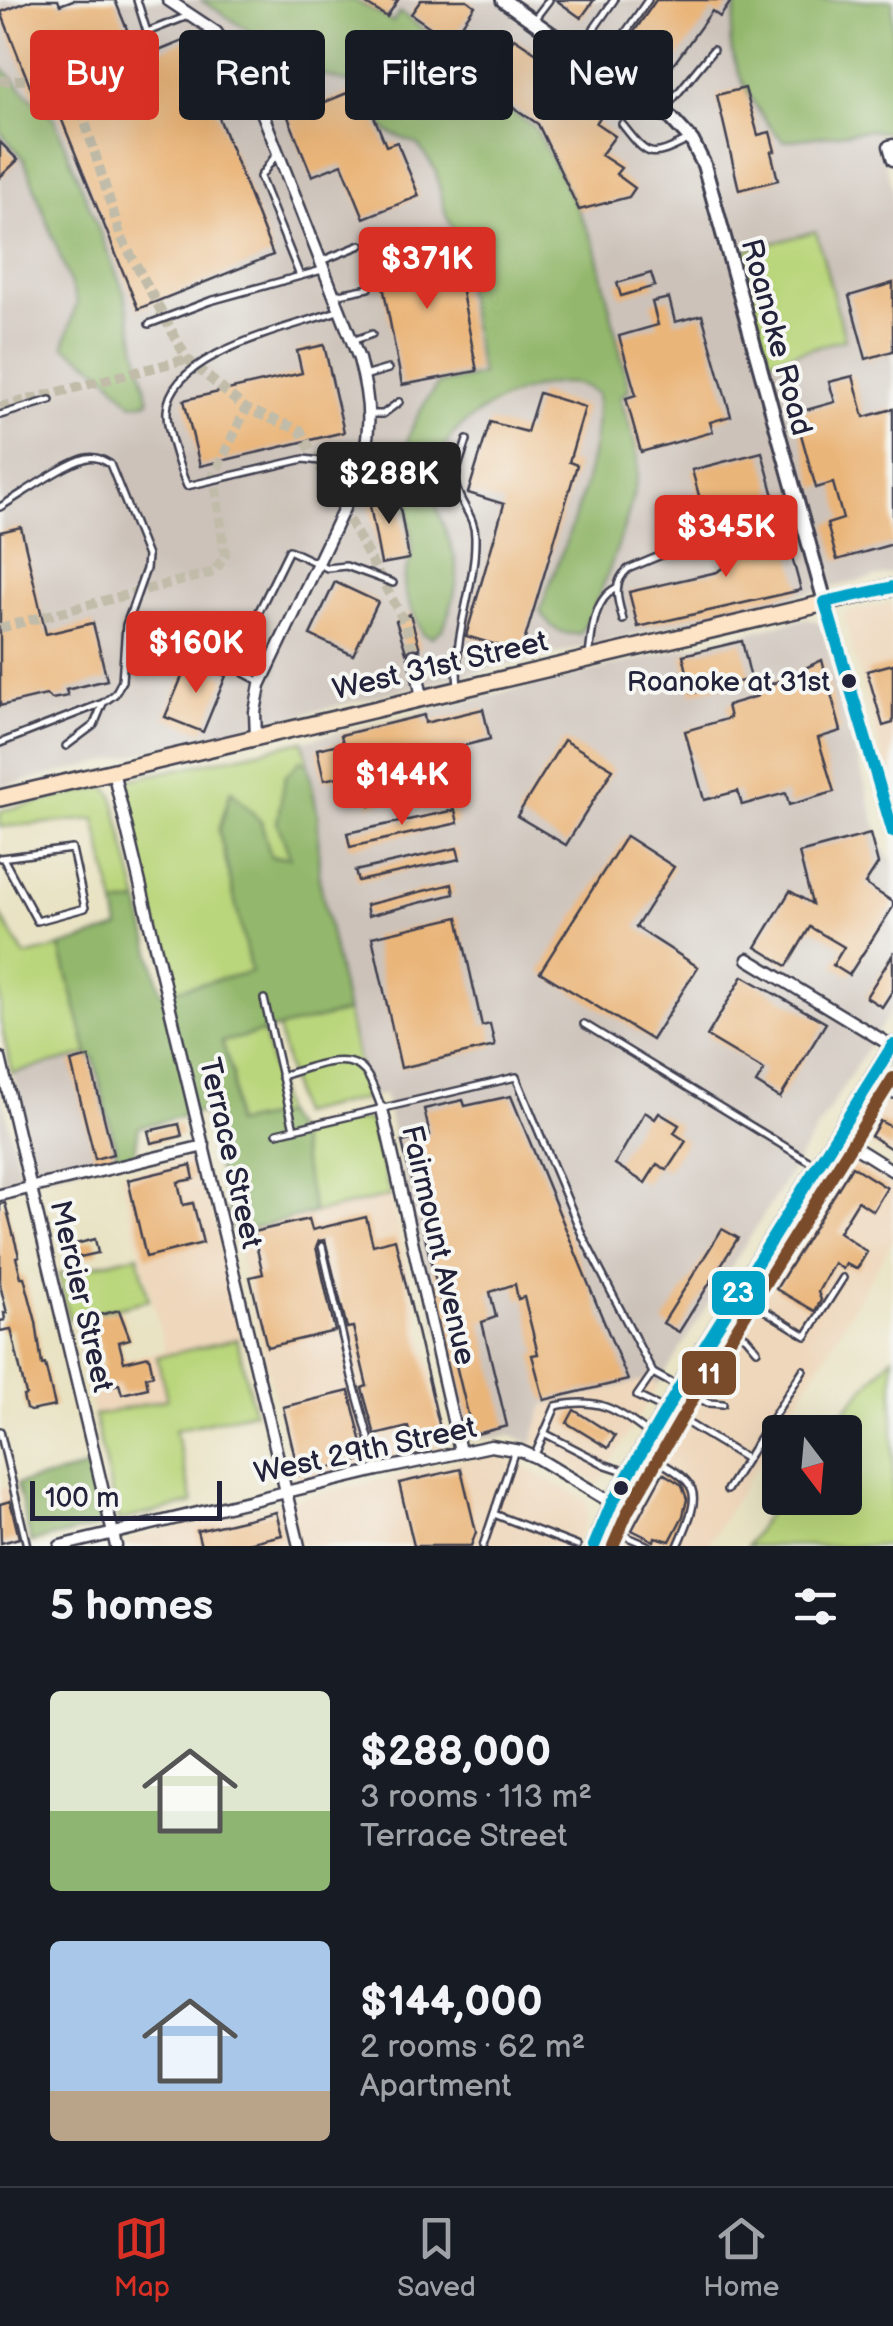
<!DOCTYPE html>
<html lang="en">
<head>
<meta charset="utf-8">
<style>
  body { margin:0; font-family:"Balsamiq Sans",sans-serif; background:#20242c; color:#f1f3f6; height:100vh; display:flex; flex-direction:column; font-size:38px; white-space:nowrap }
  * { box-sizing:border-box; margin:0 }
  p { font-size:32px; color:#9ea1a6 }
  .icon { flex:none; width:55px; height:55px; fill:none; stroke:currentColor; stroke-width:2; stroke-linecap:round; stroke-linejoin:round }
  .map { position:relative; height:1546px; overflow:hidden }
  .side { display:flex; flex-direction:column; background:#171b24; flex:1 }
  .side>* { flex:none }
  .banner { position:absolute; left:30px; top:30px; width:835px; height:90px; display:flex; gap:20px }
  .needle { width:65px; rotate:164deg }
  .controls { position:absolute; left:762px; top:1415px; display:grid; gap:20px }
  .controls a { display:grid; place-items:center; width:100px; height:100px; border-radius:10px; background:#171b24; box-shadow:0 10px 40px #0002; font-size:50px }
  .scale { position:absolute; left:30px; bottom:25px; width:192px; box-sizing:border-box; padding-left:10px; border:5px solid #22223b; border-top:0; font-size:28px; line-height:35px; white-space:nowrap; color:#22223b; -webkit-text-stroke:8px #f6f6f2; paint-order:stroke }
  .price { position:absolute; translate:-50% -85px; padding:0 22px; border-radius:10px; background:#d93025; color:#fff; font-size:32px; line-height:65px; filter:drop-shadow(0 2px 5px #0008) }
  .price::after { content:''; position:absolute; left:50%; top:60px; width:30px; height:22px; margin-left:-15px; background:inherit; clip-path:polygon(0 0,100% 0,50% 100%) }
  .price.active { background:#222; color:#fff }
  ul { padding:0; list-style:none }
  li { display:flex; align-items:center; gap:30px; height:250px; padding:0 50px }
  li span { display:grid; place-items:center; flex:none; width:280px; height:200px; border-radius:10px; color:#555 }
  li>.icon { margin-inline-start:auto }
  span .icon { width:120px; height:120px; fill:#fffc; stroke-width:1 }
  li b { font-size:42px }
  h2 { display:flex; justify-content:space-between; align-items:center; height:120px; padding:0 50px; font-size:42px }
  .chip { padding:0 35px; border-radius:10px; background:#171b24; box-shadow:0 10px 40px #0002; font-size:35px; line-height:90px }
  .chip.active { background:#d93025; color:#fff }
  .dock { display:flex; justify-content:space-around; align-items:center; height:140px; border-top:2px solid #363941; background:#171b24; font-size:28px; color:#9ea1a6 }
  .dock a { display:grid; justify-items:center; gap:5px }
  .dock .active { color:#d93025 }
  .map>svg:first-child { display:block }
</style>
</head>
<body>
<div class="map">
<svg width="893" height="1546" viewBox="0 0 893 1546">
  <rect width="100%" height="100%" fill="#f6f6f2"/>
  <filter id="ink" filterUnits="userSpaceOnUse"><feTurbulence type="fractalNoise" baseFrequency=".01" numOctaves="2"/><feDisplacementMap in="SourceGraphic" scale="20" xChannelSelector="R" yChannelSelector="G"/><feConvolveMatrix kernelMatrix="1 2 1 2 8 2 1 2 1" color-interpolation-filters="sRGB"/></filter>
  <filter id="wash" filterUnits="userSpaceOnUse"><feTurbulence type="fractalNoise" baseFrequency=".0048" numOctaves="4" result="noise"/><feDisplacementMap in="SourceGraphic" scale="40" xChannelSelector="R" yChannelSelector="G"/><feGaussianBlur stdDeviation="2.25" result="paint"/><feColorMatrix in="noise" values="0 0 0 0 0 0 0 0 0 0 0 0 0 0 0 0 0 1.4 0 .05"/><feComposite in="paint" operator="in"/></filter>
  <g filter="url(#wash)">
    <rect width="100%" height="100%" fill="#e9e3c4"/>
    <g fill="#eed7bb">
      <polygon points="893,602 893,798 844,617 847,612"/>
      <polygon points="893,1079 893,1158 863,1141 861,1134"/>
      <polygon points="194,1157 200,1161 242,1338 158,1357 167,1399 94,1416 83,1370 165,1350 121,1174"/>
      <polygon points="846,1160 855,1161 893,1186 893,1240 818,1367 707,1546 617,1546 641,1490"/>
      <polygon points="390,1196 448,1441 444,1446 296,1481 234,1233"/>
      <polygon points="652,1378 658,1385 598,1484 532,1443 544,1405"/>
      <polygon points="480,1456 500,1457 521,1465 586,1500 588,1517 576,1546 126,1546 129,1538"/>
      <polygon points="9,1486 23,1545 20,1546 0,1546 0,1488"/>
    </g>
    <g fill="#ccc2b9">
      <polygon points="0,0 201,0 256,33 279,53 362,87 386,131 418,145 435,170 446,215 456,235 481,375 408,432 403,456 403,482 413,549 411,563 404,580 457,574 433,499 440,457 450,437 470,419 543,383 590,388 597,394 598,424 584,488 551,580 599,601 622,533 638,466 620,397 613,316 595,244 535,127 488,96 477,76 399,12 393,23 354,0 735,0 738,11 731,31 870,130 877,131 893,192 893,573 0,787 0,132 24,159 77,302 64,346 103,372 132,404 54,118 29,96 0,65"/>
      <polygon points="807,618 821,623 882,847 893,862 893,1007 658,1385 651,1379 544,1405 532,1443 511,1436 470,1440 464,1436 384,1095 366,1098 319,878 318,816 303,741"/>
      <polygon points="88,1054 94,1058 118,1158 44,1176 37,1173 12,1073"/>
      <polygon points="0,1090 21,1175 19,1181 0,1187"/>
    </g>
    <g fill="#bad67c" stroke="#6e7c5c" stroke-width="2.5">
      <polygon points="816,231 845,339 769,360 740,252"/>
      <polygon points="303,741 308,765 300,760 291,857 271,857 261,822 231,790 219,831 252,972 172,992 124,788 128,780"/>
      <polygon points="102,787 108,789 113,796 139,902 115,905 95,819 0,827 0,811"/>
      <polygon points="0,914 25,956 60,947 88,1054 12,1073 0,1020"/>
      <polygon points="347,1012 366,1098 298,1114 278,1028"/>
      <polygon points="263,1031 283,1114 234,1124 233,1075 221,1041"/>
      <polygon points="356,1120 368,1120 373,1125 390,1196 314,1213 297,1134"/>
      <polygon points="138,1255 149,1300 69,1319 59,1274"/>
      <polygon points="237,1339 254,1412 175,1430 193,1503 118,1521 94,1416 167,1399 157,1357"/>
      <polygon points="893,1356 893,1546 747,1546 780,1494 780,1498 845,1498 845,1432 826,1432"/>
    </g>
    <g fill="#93b76c" stroke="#5a6c54" stroke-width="2.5">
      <path d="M201,0H354L393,22L400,12L460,57L489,97L535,127L595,244L629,390L620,397C626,418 638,444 638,465C639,494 597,612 579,634C560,635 549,628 540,611C565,541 600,470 597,394C563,363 476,406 452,436C442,448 437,465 435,480C430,514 458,543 457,577C456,595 449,613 443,629L432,637L423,634C417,619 405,600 404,583C404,571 413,560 412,546C406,471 389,450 438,384L481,375L456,235L446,215L435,169L418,145L386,131L362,87L313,72Z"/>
      <path d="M735,0H893V134L870,130L784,141C761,121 736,77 731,46C728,30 739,16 735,0Z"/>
      <polygon points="0,65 29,96 54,118 125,295 149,401 132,404 103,372 64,346 77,302 24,159 0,132"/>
      <polygon points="300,760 308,765 318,816 319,878 347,1012 222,1042 233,1075 234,1124 283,1114 297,1134 314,1213 234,1233 204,1111 139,1127 135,1154 118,1158 94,1059 88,1054 60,947 119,928 115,905 139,902 161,993 251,972 219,831 231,790 261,822 271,857 290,857 277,822 285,777"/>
      <polygon points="91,1467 102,1520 99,1527 31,1542 17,1484"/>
    </g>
    <g id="blocks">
      <g fill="#eab579">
        <polygon points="32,0 58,0 60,5 73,0 115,0 139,59 188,39 273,255 138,309 51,93 35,99 1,12"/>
        <polygon points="360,0 398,0 387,17"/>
        <polygon points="421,0 467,0 475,6 450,41 411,14"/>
        <polygon points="556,0 594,0 581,18"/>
        <polygon points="656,0 732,0 720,17 712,11 663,79 622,49"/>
        <polygon points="514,38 611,102 596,123 615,136 601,155 621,168 616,174 635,188 629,197 579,210 538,124 488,90 510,59 503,54"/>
        <polygon points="362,87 386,146 397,142 419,196 364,218 342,164 312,176 288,117"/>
        <polygon points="745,88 758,135 770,132 775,151 771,152 778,180 739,190 717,95"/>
        <polygon points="0,142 18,160 0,177"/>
        <polygon points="452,240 477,371 402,385 377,254"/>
        <polygon points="651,273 655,286 621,296 617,283"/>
        <polygon points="893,283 893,351 866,359 849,296"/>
        <polygon points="669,298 675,322 702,315 731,416 710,422 713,432 641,452 626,398 636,395 619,336 658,325 652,302"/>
        <polygon points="324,345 344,432 200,466 184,400 302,373 297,351"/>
        <polygon points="853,376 864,417 893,409 893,544 837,560 827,524 843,519 833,483 816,488 795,413 835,402 829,382"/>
        <polygon points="539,393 585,407 569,462 577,465 521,652 466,636 504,504 468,493 490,422 527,432"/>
        <polygon points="762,452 774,496 704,514 692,470"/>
        <polygon points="397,490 409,559 381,564 368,495"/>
        <polygon points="782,520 801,590 638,627 629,592 717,572 746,550 740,530"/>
        <polygon points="21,527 46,634 93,623 107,680 66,690 68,696 52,699 46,695 0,706 0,532"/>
        <polygon points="335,582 378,602 353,655 310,635"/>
        <polygon points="410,614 420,649 411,647 406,652 396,621"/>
        <polygon points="742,641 751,679 692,693 683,655"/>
        <polygon points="189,660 226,676 203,732 165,717"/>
        <polygon points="822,660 841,731 818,738 834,792 789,805 786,793 742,805 738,791 704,800 685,731 730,718 727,705 758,696 757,691"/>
        <polygon points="893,664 893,723 883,726 867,671"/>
        <polygon points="483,709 490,739 375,768 383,802 370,806 361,772 324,780 317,749 343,743 341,735 424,715 425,723"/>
        <polygon points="564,740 613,769 566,845 517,816"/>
        <polygon points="455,810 458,823 350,847 347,833"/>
        <polygon points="870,834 878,864 865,884 893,902 893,907 849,975 833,965 844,947 810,927 787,966 756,947 790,891 812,904 799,853"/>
        <polygon points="626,836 674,867 636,927 698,967 652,1040 540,972"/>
        <polygon points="457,848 460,859 358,881 355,871"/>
        <polygon points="452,884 454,894 368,916 366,905"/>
        <polygon points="458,917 482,1026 490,1024 495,1046 401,1068 372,937"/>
        <polygon points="893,954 893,990 882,1007 866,997"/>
        <polygon points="743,976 826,1023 780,1098 756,1083 764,1070 707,1036"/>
        <polygon points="89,1057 113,1154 95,1159 71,1062"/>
        <polygon points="511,1096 628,1380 544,1400 532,1355 538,1354 524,1297 518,1299 515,1284 490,1292 496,1317 482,1322 507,1426 473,1435 402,1142 430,1135 424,1109 463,1100 465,1106"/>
        <polygon points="645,1112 655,1119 659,1113 679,1125 674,1133 686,1141 667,1170 657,1164 645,1183 615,1164"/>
        <polygon points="880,1121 893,1128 893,1150 871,1136"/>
        <polygon points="179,1124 182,1136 151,1143 148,1131"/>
        <polygon points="191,1165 194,1179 178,1182 183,1205 193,1203 203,1243 146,1257 128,1180"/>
        <polygon points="852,1166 887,1188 873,1211 858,1201 839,1232 867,1252 857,1269 846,1264 843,1269 834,1263 818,1292 821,1300 815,1311 776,1289"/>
        <polygon points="5,1203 19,1256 16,1257 21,1277 24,1277 36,1322 42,1365 45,1364 55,1406 30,1411 26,1409 23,1396 26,1395 11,1329 0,1331 0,1321 5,1320 4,1313 7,1313 0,1285 0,1204"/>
        <polygon points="366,1217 373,1245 395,1239 443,1441 413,1448 408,1427 375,1435 362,1388 367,1386 353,1327 347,1328 325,1240 319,1241 316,1247 335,1331 267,1347 250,1277 263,1274 253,1232 309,1219 312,1230"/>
        <polygon points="722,1229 738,1238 679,1332 663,1323"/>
        <polygon points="95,1239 98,1253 71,1259 68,1246"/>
        <polygon points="119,1310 130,1339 119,1342 124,1362 149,1356 153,1375 146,1377 148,1388 122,1394 119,1384 95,1389 90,1370 104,1366 92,1317"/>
        <polygon points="349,1391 366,1459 299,1475 283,1407"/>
        <polygon points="574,1410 615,1436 608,1448 567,1423"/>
        <polygon points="461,1469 476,1532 471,1546 414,1546 399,1483"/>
        <polygon points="663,1473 682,1485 687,1499 683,1516 670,1541 655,1537 654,1541 632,1530"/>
        <polygon points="10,1501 19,1538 1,1543 0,1504"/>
        <polygon points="276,1512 282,1535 236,1546 201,1546 197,1531"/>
      </g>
    </g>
  </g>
  <g filter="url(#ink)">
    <use href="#blocks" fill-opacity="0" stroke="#403f50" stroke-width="2.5"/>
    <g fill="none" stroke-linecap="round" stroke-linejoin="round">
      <g stroke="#c1bca9" stroke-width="10" stroke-dasharray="10 5" stroke-linecap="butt">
        <polyline points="0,81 71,77 121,237 187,359 246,409 300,430 405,623 414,655"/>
        <polyline points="0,407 187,359"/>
        <polyline points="0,628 214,572 225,555 214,475 246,409"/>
      </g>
      <defs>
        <g id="service">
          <polyline points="137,0 147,32 188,16"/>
          <polyline points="533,21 549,0"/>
          <polyline points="209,28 202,41 217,62 230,52"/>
          <polyline points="579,50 614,0"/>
          <polyline points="601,68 648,0"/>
          <polyline points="664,110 713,50"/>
          <path d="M622,124C648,157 649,160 688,140"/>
          <polyline points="278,152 260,177 300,276"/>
          <polyline points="321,261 361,245"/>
          <polyline points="334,295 369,288"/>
          <path d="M340,310C296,327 170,351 167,411C166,428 180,470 187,486L304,459L359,466"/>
          <polyline points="149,324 210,301 322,270"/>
          <polyline points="352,341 372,334"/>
          <polyline points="364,376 388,369"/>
          <polyline points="370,414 383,414 399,402"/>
          <polyline points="0,415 50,400"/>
          <path d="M0,507C21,495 65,463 87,458C96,456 103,460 110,464L147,556L146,569L126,625L122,681L115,694L103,703L0,743"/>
          <path d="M623,620C618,600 611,584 628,569L729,527L796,508"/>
          <path d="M589,656C592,632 593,600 616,588"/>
          <polyline points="259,681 244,673 235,660 289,550 327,568 346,566 393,583"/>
          <path d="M458,686C452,635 476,588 475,537C475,516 460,505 456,486C454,472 463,454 467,440"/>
          <polyline points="66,746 94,725 103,703"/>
          <polyline points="0,858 72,849 85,908 37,921 4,860"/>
          <polyline points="264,999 294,1129"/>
          <polyline points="584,1024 815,1165"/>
          <path d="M281,1076C304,1070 347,1049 365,1072C373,1082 377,1097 382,1109"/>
          <polyline points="873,1083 893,1095"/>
          <polyline points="277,1133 516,1077 583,1237 653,1373"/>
          <polyline points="322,1246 352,1377 378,1470"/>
          <polyline points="740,1295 806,1336 843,1278"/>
          <polyline points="725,1324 746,1337 757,1350"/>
          <polyline points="723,1404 708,1403 653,1373 637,1396 666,1410 745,1458"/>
          <polyline points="0,1431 27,1546"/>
          <polyline points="544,1433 606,1465 627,1472"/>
          <path d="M645,1453C700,1485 704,1487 678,1546"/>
          <path d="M534,1457L556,1406C598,1397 615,1408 649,1434"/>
          <polyline points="727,1490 803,1370"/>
          <polyline points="494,1514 577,1546"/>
          <polyline points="606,1528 649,1546"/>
          <polyline points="483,1546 514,1453"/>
        </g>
        <g id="minor">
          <path d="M168,0L216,32L247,74L359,359C372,407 372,436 356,483L260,685L255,712L256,738"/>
          <polyline points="893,145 889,146 893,160"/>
          <polyline points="825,602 893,832"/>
          <polyline points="414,655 422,698"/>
          <polyline points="113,771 299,1546"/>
          <polyline points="748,959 892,1046"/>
          <polyline points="0,1058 116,1546"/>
          <polyline points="382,1109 460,1451"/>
          <polyline points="837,1136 893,1171"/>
          <polyline points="0,1195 204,1146"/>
          <polyline points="60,1546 378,1470 491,1446 521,1451 537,1458 612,1503"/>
        </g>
        <polyline id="tertiary" points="503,0 672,119 692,141 704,165 825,602"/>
        <g id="secondary">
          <polyline points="0,798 893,587"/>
          <polyline points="594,1546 612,1503 679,1388 893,1045"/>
        </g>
      </defs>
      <use href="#service" stroke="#403f50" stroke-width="10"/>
      <use href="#minor" stroke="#403f50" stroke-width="15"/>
      <use href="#tertiary" stroke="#403f50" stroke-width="18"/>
      <use href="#secondary" stroke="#403f50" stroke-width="20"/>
      <use href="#service" stroke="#fff" stroke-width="5"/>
      <use href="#minor" stroke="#fff" stroke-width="10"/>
      <use href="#tertiary" stroke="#fff" stroke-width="12"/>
      <use href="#secondary" stroke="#fee4c6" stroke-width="15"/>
      <defs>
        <g id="bus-1">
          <polyline points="893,587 825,602 893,832"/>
          <polyline points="594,1546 612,1503 679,1388 893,1045"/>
        </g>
        <polyline id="bus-2" points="613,1546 628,1511 694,1397 893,1078"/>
      </defs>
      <use href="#bus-1" stroke="#f6f6f2" stroke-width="20"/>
      <use href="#bus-2" stroke="#f6f6f2" stroke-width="20"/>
      <use href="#bus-1" stroke="#02a2c7" stroke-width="12"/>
      <use href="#bus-2" stroke="#7a4b2a" stroke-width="12"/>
    </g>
  </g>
  <g fill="#22223b" stroke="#f6f6f2" stroke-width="4">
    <circle cx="849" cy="681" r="9"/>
    <circle cx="621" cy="1488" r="9"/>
  </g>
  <g text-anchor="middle" stroke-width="8" stroke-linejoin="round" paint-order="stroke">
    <g font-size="28" fill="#22223b" stroke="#f6f6f2" text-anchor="end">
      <text x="830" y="691">Roanoke at 31st</text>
    </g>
    <g font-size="30" fill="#22223b" stroke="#f6f6f2">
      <text transform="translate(777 337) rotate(75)" y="10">Roanoke Road</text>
      <text transform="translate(440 665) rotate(-13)" y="10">West 31st Street</text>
      <text transform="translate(231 1153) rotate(77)" y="10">Terrace Street</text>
      <text transform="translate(439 1245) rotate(77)" y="10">Fairmount Avenue</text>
      <text transform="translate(82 1296) rotate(77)" y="10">Mercier Street</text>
      <text transform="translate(365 1450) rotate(-12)" y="10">West 29th Street</text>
    </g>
  </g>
  <g stroke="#f6f6f2" stroke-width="4">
    <rect x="710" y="1269" width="57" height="48" rx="10" fill="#02a2c7"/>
    <rect x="680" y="1349" width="58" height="48" rx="10" fill="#7a4b2a"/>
  </g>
  <g font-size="28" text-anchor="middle" font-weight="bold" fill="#fff">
    <text x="738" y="1302">23</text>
    <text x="709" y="1383">11</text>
  </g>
</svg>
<div class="controls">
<a><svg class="needle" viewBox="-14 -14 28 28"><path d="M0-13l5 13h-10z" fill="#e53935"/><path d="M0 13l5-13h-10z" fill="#9ea1a6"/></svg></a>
</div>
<div class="scale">100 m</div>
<b class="price" style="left:427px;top:312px">$371K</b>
<b class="price active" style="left:389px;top:527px">$288K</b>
<b class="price" style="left:726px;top:580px">$345K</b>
<b class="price" style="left:196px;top:696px">$160K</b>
<b class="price" style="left:402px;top:828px">$144K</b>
<div class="banner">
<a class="chip active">Buy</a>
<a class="chip">Rent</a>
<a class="chip">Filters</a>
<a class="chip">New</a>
</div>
</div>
<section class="side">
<h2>5 homes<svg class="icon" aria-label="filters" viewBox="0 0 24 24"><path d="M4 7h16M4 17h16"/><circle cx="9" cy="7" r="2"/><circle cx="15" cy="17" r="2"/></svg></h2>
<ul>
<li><span style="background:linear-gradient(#dfe7d0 60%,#8fb573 0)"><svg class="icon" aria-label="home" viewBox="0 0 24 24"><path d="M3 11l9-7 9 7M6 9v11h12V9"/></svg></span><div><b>$288,000</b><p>3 rooms · 113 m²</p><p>Terrace Street</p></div></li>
<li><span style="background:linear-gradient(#a9c7e8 75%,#b9a48a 0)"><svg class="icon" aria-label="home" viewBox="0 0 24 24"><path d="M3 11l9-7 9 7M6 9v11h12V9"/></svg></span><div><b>$144,000</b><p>2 rooms · 62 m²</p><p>Apartment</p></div></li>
</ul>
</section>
<nav class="dock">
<a class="active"><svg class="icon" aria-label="map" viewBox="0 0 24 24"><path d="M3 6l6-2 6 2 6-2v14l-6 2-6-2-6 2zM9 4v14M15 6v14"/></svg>Map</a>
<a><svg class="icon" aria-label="saved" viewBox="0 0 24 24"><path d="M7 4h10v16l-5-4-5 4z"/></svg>Saved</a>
<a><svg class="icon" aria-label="home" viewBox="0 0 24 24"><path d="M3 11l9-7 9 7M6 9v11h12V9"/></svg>Home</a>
</nav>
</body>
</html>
